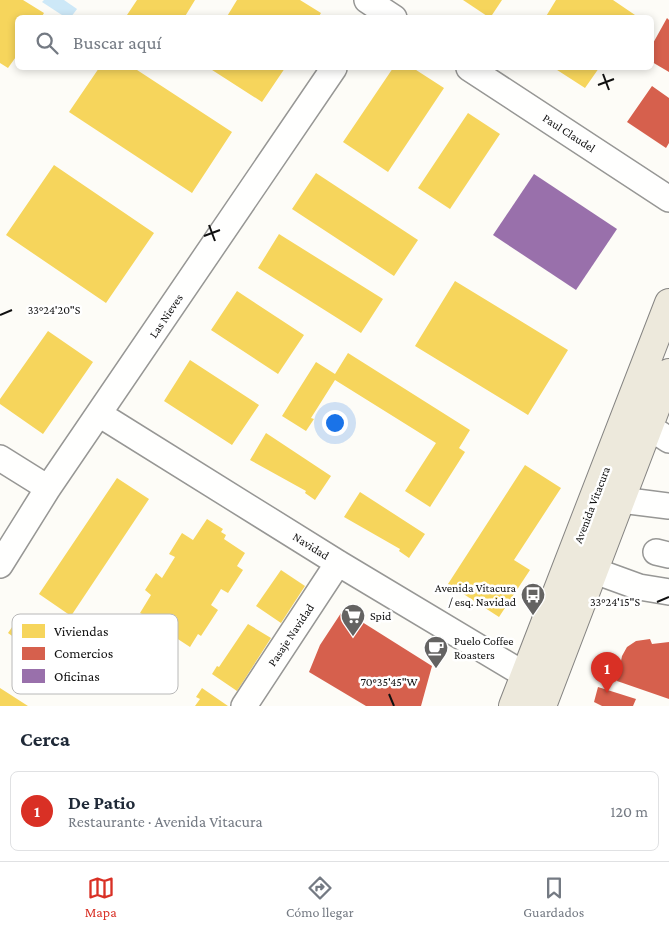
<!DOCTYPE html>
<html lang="es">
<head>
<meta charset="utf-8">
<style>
	:root { --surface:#fff; --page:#f2f2f3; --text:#1f2937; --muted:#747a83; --line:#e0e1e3; --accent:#d93025 }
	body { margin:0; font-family:"Crimson Pro",serif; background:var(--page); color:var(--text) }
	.you { position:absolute; left:334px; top:422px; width:18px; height:18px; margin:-12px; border:4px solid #fff; border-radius:50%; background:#1a73e8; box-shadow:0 0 0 8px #1a73e833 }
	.badge { display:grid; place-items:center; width:32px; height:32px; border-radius:50%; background:var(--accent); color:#fff; font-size:16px; font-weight:700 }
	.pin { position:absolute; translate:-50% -41px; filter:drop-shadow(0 1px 2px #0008) }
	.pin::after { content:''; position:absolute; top:26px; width:18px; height:15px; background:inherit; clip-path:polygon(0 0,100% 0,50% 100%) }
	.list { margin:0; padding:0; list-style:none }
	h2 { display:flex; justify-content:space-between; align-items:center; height:65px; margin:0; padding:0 20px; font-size:21px }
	h2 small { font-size:16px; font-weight:400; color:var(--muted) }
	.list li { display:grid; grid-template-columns:32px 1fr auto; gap:15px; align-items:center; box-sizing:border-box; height:80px; margin:0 10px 10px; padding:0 10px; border:1px solid var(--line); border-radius:8px }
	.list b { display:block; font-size:19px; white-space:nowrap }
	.list p { margin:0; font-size:16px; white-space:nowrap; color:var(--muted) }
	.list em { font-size:16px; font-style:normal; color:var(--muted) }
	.icon { flex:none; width:28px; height:28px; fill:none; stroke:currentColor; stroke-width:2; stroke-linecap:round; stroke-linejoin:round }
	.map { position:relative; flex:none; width:669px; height:706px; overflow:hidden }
	.search { position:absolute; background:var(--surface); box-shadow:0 2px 8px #0003; left:15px; right:15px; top:15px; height:55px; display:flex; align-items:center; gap:12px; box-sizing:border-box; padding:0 18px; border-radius:8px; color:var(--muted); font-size:19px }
	.sheet { height:155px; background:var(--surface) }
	nav { display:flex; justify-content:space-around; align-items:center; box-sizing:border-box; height:70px; border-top:1px solid var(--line); background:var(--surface); font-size:14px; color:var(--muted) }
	nav a { display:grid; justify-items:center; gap:2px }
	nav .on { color:var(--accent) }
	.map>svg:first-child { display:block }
</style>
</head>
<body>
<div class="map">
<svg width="669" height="706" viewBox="0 0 669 706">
	<rect width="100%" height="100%" fill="#fdfcf7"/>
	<!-- water -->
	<path fill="#cde8f7" d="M44,0h20l13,9 -6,8h-6l-23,-15z"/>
	<!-- homes -->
	<path fill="#f6d55c" d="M0,0h23l21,13 -3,5h-23v36l-10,14 -8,-5z
		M137,0h58l-11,18h-53l-4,-3z
		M237,0h63l21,13 -3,5h-92z
		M463,0h39l-12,18z
		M556,0h57l22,15 -2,3h-88z
		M99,68h35l98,64 -40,61 -123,-81z
		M209,68h76l-23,34z
		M393,68h20l31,20 -56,84 -45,-30z
		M554,68h45l-14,20z
		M468,113l32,21 -50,75 -32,-21z
		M54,165l100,68 -48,70 -100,-68z
		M316,173l102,67 -24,36 -102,-67z
		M279,234l104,65 -22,34 -103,-65z
		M455,281l113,69 -40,65 -113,-69z
		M237,291l67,44 -26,39 -67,-44z
		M48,331l45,31 -50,72 -43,-30v-5z
		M348,353l122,77 -11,18 6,4 -35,55 -25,-16 31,-48 -101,-63 -24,38 3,1 -8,12 -24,-15 34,-54 19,12z
		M190,360l69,45 -27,40 -68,-44z
		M266,433l65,43 -16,24 -10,-7 1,-2 -56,-31z
		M525,465l36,23 -47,72 16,10 -31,47 -51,-33z
		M117,478l32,21 -78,117 -32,-22z
		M360,492l65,42 -16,24 -10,-7 1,-2 -56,-32z
		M207,519l16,10 -2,3 5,3 -2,4 21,14 -8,13 6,4 -15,23 -7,-4 -10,16 7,5 -17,26 -3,-2 -8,13 -29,-19 -2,4 -20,-13 3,-5 -2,-1 11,-18 -6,-5 11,-17 6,5 13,-21 -6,-3 13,-21 11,7z
		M281,570l24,16 -24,37 -25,-17z
		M21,614l46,33 4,-5 38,27 -17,24 -84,-60z
		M248,624l23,14 -34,53 -25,-17 5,-8 2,1z
		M0,688l28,18h-28z
		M202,688l26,18h-33l5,-7 -4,-2z"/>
	<!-- shops -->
	<path fill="#d6604d" d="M667,18l2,2v52l-17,-10v-17z
		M652,86l17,12v45l-3,5 -39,-26z
		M343,610l89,56 -11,40h-55l-57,-34 11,-27z
		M650,639l2,5 17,-2v57l-52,-18 5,-25 5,-9 9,-6z
		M598,687l38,12 -3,7h-31l-8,-4z"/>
	<!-- offices -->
	<path fill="#9970ab" d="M534,174l83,55 -41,61 -83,-55z"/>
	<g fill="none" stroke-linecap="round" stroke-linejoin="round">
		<defs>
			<path id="minor" d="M367,0l27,18
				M469,68l200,131
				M99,414l239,149 187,112
				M649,427l20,13
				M0,458l48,30
				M621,500l48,6
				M656,552l13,3
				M0,565l48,-77 286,-420
				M595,571l44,16 30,5
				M244,706l94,-143"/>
			<path id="major" d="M513,706l156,-403
				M542,706l127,-333"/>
		</defs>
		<!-- minor casing -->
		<use href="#minor" stroke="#979795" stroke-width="28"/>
		<!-- major casing -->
		<use href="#major" stroke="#858482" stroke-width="30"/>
		<!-- minor -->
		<use href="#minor" stroke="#fffffe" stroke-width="25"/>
		<!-- major -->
		<use href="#major" stroke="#ede9dc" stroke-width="28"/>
	</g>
	<!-- ticks -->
	<path fill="none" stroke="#111" stroke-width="2" d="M603,74l6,16M598,85l16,-6M209,225l6,16M204,236l16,-6M0,315l12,-5M657,602l12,-5M389,694l5,12"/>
	<!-- icons -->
	<defs>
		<symbol id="bus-pin" viewBox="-11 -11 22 30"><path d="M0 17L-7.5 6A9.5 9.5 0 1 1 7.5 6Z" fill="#646362" stroke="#fff"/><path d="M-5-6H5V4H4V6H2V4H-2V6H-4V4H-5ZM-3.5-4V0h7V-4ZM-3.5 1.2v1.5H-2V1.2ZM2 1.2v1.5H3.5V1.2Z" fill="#fff"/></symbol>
		<symbol id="supermarket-pin" viewBox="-11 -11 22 30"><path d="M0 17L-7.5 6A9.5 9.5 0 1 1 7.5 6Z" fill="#646362" stroke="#fff"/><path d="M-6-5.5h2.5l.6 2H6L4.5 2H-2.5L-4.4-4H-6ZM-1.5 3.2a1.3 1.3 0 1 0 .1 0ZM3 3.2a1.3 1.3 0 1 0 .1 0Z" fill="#fff"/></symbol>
		<symbol id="cafe-pin" viewBox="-11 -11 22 30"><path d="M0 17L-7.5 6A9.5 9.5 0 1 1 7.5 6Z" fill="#646362" stroke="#fff"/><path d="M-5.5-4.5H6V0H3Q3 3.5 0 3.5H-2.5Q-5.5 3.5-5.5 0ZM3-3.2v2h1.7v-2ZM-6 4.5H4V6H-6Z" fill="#fff"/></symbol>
	</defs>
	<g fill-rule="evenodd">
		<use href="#bus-pin" x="519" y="581" width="28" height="38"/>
		<use href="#supermarket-pin" x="339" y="602" width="28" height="38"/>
		<use href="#cafe-pin" x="422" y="634" width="28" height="38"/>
	</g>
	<g text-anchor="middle" stroke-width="5" stroke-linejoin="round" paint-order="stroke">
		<!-- street labels -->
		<g font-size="12" fill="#111" stroke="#fff">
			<text transform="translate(569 133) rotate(33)" y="4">Paul Claudel</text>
			<text transform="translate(166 316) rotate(-56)" y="4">Las Nieves</text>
			<text transform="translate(592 505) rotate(-69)" y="4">Avenida Vitacura</text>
			<text transform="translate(311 546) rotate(32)" y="4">Navidad</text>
			<text transform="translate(291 635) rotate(-56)" y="4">Pasaje Navidad</text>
		</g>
		<!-- poi labels -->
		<g font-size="12" fill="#111" stroke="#fff" text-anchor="start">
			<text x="516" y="592" text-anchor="end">Avenida Vitacura<tspan x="516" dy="14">/ esq. Navidad</tspan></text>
			<text x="370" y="620">Spid</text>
			<text x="454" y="645">Puelo Coffee<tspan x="454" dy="14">Roasters</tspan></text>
		</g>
	</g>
	<!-- legend -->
	<rect x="12" y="614" width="166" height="80" rx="8" fill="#fff" stroke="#b8b8b8" stroke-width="1"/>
	<rect x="22" y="624" width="23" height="14" fill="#f6d55c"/>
	<rect x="22" y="647" width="23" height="13" fill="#d6604d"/>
	<rect x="22" y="669" width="23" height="14" fill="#9970ab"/>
	<g font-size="14" fill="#111">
		<text x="54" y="636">Viviendas</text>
		<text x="54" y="658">Comercios</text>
		<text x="54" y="681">Oficinas</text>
	</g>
	<g font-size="12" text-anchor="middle" fill="#111" stroke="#fff" stroke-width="5" stroke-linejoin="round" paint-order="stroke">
		<text x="54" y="314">33°24'20"S</text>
		<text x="615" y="606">33°24'15"S</text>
		<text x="389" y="686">70°35'45"W</text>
	</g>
</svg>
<div class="you"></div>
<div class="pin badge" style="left:607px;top:693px">1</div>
<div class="search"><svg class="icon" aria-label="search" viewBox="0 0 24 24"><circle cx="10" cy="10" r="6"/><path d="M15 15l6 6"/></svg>Buscar aquí</div>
</div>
<section class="sheet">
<h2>Cerca<small></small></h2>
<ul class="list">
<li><span class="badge">1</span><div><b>De Patio</b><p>Restaurante · Avenida Vitacura</p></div><em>120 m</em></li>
</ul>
</section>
<nav>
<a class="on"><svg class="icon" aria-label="map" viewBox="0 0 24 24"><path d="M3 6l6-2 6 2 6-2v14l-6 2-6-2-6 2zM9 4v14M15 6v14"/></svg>Mapa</a>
<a><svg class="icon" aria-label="directions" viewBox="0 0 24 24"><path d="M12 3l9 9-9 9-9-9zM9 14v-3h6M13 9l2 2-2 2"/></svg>Cómo llegar</a>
<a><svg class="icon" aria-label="saved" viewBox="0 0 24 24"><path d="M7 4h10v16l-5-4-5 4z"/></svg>Guardados</a>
</nav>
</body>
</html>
